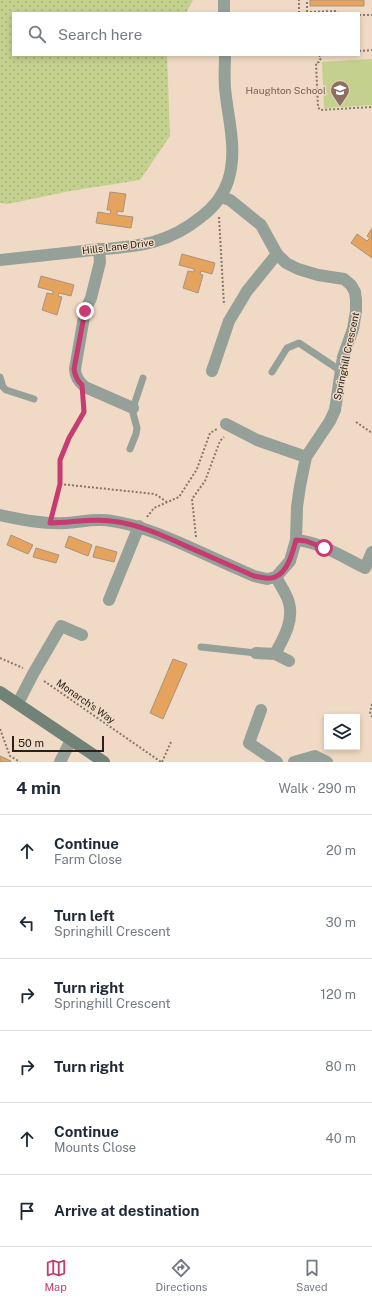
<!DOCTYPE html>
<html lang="en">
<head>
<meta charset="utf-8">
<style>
	:root { --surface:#fff; --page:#f6f6f7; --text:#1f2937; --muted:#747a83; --line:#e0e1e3; --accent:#c63b70 }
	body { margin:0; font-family:"Public Sans",sans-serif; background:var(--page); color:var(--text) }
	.controls { position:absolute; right:12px; bottom:12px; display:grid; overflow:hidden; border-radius:0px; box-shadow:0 2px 6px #0003 }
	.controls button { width:36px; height:36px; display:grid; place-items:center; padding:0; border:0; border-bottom:1px solid var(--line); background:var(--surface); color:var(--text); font:20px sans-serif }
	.scale { position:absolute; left:12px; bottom:10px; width:92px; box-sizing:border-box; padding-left:4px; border:2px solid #292119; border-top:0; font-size:11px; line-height:14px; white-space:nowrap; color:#292119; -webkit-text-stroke:3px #f0dac5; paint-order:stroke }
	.stop { position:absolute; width:12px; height:12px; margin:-9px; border:3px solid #c63b70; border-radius:50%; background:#fff }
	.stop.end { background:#c63b70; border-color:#fff; box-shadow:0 1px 4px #0008 }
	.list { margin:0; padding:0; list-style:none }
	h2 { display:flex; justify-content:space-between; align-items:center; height:52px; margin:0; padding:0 16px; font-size:17px }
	h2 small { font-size:13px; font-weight:400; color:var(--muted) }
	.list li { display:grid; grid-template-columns:26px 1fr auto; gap:12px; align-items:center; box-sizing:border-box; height:72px; padding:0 16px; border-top:1px solid var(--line) }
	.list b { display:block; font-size:15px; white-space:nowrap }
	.list p { margin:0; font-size:13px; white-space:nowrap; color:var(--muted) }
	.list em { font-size:13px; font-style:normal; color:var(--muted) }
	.icon { flex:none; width:22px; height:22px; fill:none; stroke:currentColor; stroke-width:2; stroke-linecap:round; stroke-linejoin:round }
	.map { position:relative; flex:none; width:372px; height:762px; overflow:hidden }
	.search { position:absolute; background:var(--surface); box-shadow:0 2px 6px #0003; left:12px; right:12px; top:12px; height:44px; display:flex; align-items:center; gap:10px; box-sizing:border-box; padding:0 14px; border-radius:0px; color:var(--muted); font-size:15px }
	.sheet { height:484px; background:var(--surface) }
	nav { display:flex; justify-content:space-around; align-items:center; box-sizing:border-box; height:56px; border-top:1px solid var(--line); background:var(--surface); font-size:11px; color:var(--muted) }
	nav a { display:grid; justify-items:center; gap:2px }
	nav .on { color:var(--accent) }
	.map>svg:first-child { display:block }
</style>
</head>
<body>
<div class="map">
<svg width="372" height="762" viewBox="0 0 372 762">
	<defs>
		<pattern id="park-dots" width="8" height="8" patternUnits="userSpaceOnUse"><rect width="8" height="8" fill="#c4d08e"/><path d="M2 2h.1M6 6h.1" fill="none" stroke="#a8b27a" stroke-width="1.8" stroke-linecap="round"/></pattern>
	</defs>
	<rect width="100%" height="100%" fill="#f0dac5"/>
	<!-- green -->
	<path fill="#c4d08e" d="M372,59v46l-48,3 -2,-46z"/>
	<!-- park -->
	<path fill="url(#park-dots)" d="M0,0h193l-7,13h-173v42h154l3,81 -30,44 -70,11 -62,13 -8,-1z"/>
	<!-- building -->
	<path fill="#e6a35d" stroke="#a89380" d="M310,0h54v6h-54z
		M110,192l16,2 -3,18 -6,-1v4l16,2 -2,11 -35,-5 2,-11 12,2 1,-4h-4z
		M372,228v30l-21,-15 6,-9 10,7 3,-3 -3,-2z
		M182,254l33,9 -3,11 -11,-3 -1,3 3,1 -5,18 -15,-5 5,-17 6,1v-3l-15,-4z
		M41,276l33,9 -3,11 -12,-3 -1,3 4,1 -5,18 -15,-5 5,-17 6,1v-3l-15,-4z
		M11,535l22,10 -5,9 -21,-9z
		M69,536l23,9 -4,11 -23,-9z
		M96,546l21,6 -3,10 -21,-5z
		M36,548l23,7 -3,8 -23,-6z
		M173,659l14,5 -24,55 -13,-6z
		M0,756l11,5 -1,1h-10z"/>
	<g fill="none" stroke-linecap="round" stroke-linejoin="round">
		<!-- path -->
		<path stroke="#86786a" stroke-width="2" stroke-dasharray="2 2" stroke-linecap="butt" d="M307,12v-12
			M299,13v-13
			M307,13v-1l30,-1 1,2
			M359,15h13
			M359,51l13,-1
			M319,55l2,3 -2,4 -3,1 2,44 2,3 52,-3
			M219,217l5,88
			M356,422l16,11
			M60,484v-24l9,-22 14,-26v-13
			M53,511l7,-27 95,10 12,8
			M147,517l7,-9 25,-11 18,-28 13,-36 7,-4
			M196,537l-4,-38 13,-18 15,-40 4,-4
			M0,658l23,10
			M44,681l117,81
			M372,704l-2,8 2,5
			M0,729l10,27 10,6
			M162,762l9,-20"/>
		<!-- lane -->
		<path stroke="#95a099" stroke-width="7" d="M272,372l15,-24 12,-5 42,28
			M0,377l3,10 3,3 28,9
			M130,449l6,-15 1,-6 -4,-15v-5l10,-30
			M201,647l55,6"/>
		<!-- street -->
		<path stroke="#95a099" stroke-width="12" d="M224,0v13
			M99,249l1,13 -9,36 -6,13 -10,58c0,8 4,13 10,18l48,21
			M0,260c28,-3 56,-6 84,-9 46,-5 79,-3 117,-34 12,-9 22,-21 27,-36 10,-31 0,-61 -3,-93 -1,-11 0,-22 0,-33
			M212,371l17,-50 18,-30 30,-37
			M226,424l31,16 49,17
			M0,515c23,5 42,9 66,8 16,-1 30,-5 46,-2 26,4 50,14 75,25 22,10 44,20 67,30l13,3 9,-2 14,-16 6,-21 1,-33 3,-21 6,-29 24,-36 5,-11 8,-53 10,-28 3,-18v-11l-1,-8 -4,-7 -7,-6 -26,-4 -20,-6 -12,-6 -9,-9 -16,-29 -31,-25 -9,-3
			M296,540c24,2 47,17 69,28l7,-16
			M109,600l30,-74
			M256,653l19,1 14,7
			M275,654c8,-15 19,-33 14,-51 -2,-9 -9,-18 -13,-26
			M18,703l15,-29 28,-48 21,9
			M261,710l-12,33 28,19
			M60,762l11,-22
			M294,762l21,-6 12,6"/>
		<!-- secondary -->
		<path stroke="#718278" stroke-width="12" d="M0,692l104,70"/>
	</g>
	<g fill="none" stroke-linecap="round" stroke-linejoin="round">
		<!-- route -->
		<path stroke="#c63b70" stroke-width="5" d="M85,311l-11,58c1,6 3,12 8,16l2,27 -15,26 -9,22v24l-10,39c20,0 41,-5 61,-2 27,3 51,14 75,25 23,10 45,20 68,30 6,1 15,4 21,1 13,-5 18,-26 21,-37l10,1 18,7"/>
	</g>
	<!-- icons -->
	<defs>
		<symbol id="school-pin" viewBox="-11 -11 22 30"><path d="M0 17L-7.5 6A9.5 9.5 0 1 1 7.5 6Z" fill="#8d6e63" stroke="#f0dac5"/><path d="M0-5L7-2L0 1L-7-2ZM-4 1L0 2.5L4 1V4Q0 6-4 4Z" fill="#fff"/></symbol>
	</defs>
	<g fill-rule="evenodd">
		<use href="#school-pin" x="329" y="79" width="22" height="30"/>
	</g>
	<g text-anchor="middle" stroke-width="3" stroke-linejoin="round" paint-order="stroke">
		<!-- education labels -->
		<g font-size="10" fill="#785e54" stroke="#f0dac5" text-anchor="end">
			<text x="326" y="94">Haughton School</text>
		</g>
		<!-- street labels -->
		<g font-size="10" fill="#292119" stroke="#f0dac5">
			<text transform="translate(118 246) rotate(-7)" y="4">Hills Lane Drive</text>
			<text transform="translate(346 356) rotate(-78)" y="4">Springhill Crescent</text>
			<text transform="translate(86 701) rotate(35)" y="4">Monarch's Way</text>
		</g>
	</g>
</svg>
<div class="controls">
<button><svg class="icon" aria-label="layers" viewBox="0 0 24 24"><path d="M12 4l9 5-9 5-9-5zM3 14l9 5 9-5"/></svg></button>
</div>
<div class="scale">50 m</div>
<div class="stop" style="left:324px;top:548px"></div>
<div class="stop end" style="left:85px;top:311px"></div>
<div class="search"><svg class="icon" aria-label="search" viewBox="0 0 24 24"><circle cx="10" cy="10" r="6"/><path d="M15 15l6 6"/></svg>Search here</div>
</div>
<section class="sheet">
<h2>4 min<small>Walk · 290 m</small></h2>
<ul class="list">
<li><svg class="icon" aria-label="ahead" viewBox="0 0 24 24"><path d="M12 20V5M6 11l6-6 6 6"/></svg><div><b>Continue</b><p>Farm Close</p></div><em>20 m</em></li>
<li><svg class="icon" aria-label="left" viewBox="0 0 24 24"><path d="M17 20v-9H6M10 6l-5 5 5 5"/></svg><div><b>Turn left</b><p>Springhill Crescent</p></div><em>30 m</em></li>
<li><svg class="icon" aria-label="right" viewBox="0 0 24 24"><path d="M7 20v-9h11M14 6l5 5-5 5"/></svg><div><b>Turn right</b><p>Springhill Crescent</p></div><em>120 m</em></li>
<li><svg class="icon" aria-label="right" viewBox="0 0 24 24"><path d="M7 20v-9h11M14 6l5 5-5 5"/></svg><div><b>Turn right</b></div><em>80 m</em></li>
<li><svg class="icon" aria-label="ahead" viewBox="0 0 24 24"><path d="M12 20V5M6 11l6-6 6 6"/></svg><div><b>Continue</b><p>Mounts Close</p></div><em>40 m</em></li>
<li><svg class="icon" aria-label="arrive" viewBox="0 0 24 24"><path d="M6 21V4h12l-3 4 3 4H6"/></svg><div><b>Arrive at destination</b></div></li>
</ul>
</section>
<nav>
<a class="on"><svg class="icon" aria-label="map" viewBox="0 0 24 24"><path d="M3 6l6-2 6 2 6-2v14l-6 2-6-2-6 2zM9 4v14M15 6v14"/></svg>Map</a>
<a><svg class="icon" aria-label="directions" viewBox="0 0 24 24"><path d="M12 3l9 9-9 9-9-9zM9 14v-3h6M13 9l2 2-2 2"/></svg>Directions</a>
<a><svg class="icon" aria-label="saved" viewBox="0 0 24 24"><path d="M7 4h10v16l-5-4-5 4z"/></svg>Saved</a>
</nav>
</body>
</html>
